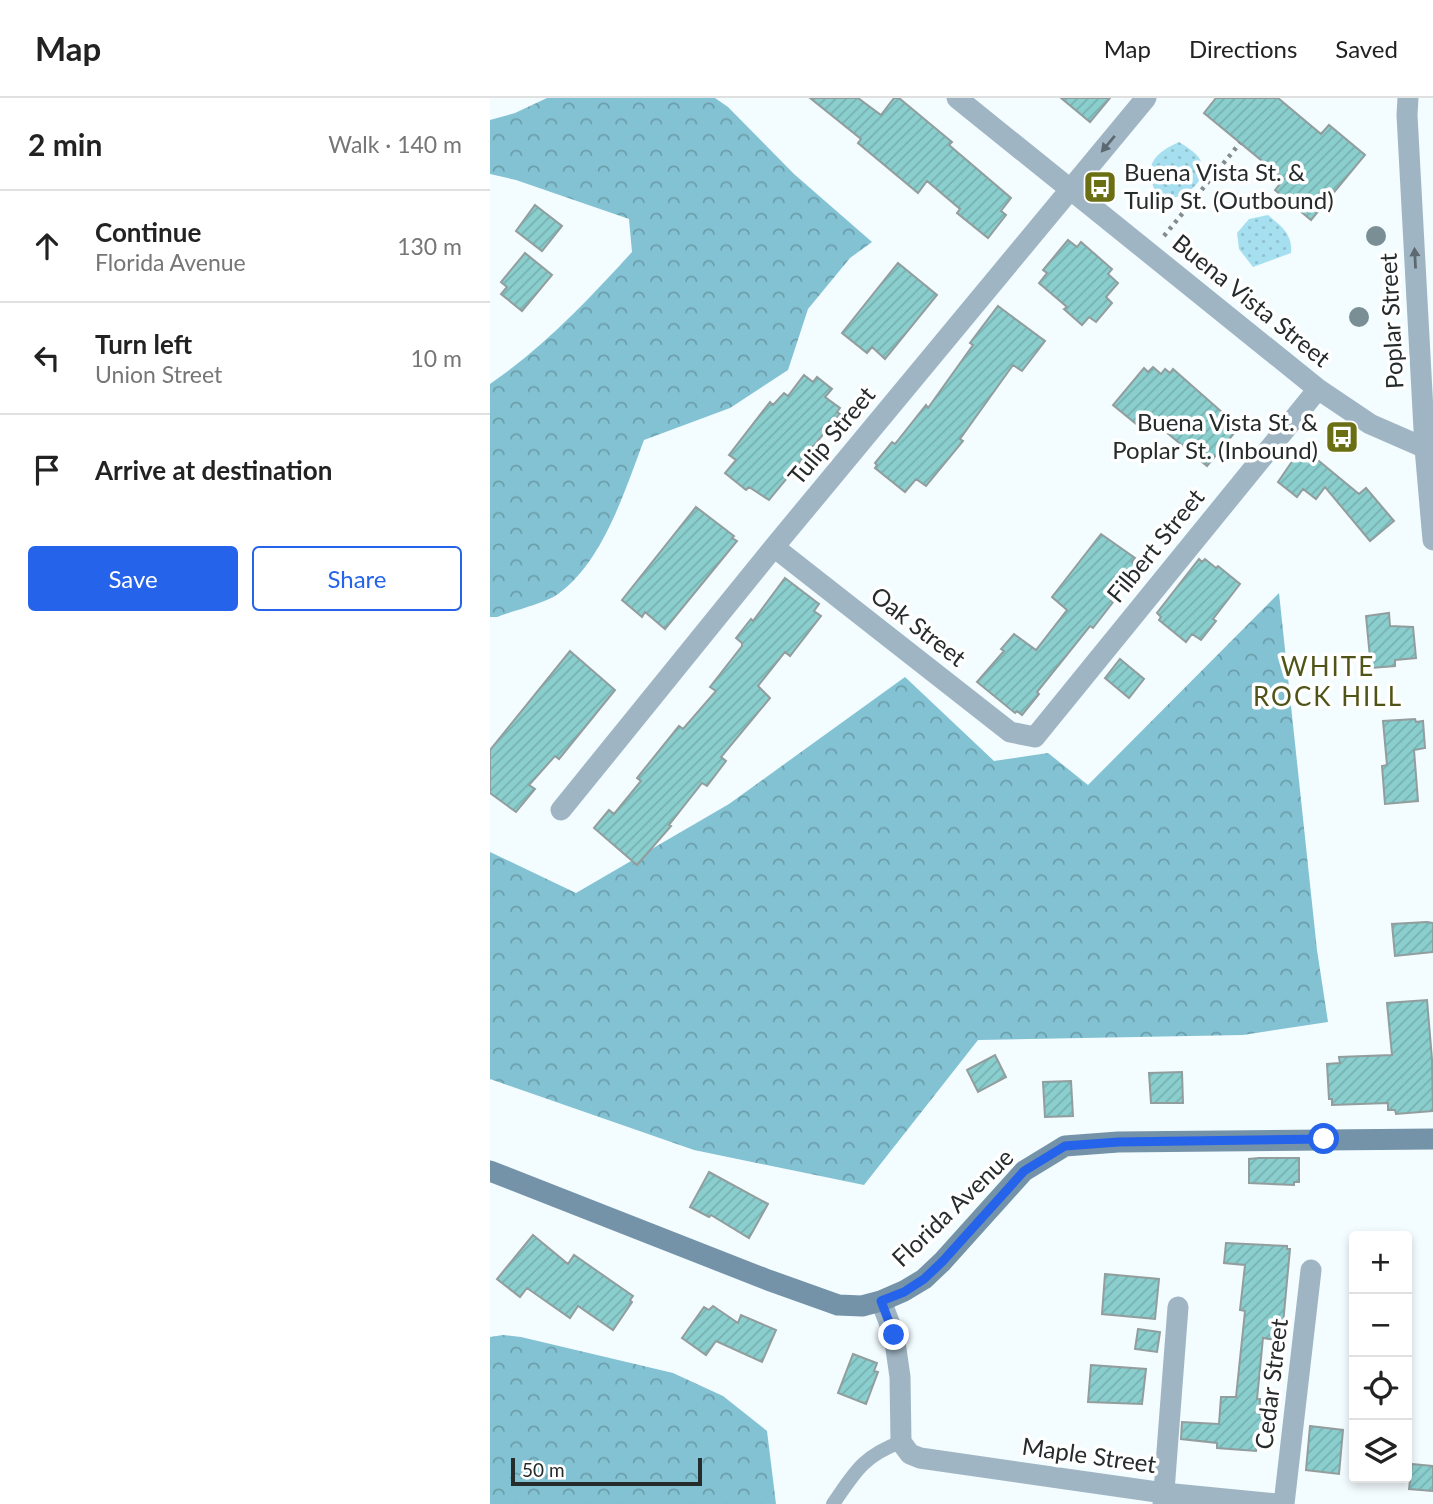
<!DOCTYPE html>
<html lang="en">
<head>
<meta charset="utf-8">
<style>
	:root { --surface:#fff; --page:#f2f2f2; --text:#222; --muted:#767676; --line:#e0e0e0; --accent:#2563eb }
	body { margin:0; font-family:Lato,sans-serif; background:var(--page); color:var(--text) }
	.controls { position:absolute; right:21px; bottom:21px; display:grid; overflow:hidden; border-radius:7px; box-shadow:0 4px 10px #0003 }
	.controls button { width:63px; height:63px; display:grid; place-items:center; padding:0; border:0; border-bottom:2px solid var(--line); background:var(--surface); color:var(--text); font:35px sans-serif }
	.scale { position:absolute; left:21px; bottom:18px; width:191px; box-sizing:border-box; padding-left:7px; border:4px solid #262b2c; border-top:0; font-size:19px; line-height:24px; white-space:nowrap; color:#262b2c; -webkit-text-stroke:5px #fff; paint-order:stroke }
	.stop { position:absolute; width:21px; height:21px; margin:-16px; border:5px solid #2563eb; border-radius:50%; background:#fff }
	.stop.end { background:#2563eb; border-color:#fff; box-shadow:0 2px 7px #0008 }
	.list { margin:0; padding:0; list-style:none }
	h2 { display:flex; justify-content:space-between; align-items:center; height:91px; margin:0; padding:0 28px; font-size:30px }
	h2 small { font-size:23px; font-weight:400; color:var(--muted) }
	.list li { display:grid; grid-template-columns:46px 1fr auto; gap:21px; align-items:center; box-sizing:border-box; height:112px; padding:0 28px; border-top:2px solid var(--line) }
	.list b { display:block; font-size:26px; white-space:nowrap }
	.list p { margin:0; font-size:23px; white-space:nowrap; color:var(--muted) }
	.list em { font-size:23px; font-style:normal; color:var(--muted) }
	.actions { display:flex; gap:14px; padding:21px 28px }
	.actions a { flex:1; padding:16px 0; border:2px solid var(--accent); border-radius:7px; text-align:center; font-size:24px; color:var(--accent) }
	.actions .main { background:var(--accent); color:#fff }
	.icon { flex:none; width:38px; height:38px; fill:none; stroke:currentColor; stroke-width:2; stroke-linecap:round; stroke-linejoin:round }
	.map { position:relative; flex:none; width:943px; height:1406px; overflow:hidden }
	header { display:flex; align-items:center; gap:42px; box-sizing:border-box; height:98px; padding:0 35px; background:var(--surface); border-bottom:2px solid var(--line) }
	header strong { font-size:33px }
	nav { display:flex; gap:38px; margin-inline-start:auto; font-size:24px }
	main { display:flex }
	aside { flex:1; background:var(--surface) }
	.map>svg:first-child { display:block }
</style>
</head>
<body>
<header>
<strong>Map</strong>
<nav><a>Map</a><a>Directions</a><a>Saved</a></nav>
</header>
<main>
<aside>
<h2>2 min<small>Walk · 140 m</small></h2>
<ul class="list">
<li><svg class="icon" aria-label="ahead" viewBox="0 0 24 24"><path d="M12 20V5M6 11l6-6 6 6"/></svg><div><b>Continue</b><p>Florida Avenue</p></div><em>130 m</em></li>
<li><svg class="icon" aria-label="left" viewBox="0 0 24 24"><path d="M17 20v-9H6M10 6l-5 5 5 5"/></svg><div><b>Turn left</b><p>Union Street</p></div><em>10 m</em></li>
<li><svg class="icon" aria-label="arrive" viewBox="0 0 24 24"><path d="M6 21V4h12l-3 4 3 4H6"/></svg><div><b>Arrive at destination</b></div></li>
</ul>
<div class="actions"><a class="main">Save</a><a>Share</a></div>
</aside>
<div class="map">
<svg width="943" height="1406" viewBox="0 0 943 1406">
	<defs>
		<pattern id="forest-crowns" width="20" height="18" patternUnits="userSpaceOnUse" patternTransform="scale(1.75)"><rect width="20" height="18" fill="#83c2d3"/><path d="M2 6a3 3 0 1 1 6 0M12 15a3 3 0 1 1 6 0" fill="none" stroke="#6b9eab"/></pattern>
		<pattern id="park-dots" width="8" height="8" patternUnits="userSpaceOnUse" patternTransform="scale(1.75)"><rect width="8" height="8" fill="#a6dfef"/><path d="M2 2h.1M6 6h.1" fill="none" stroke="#8fc0cd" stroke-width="1.8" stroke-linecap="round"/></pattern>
		<pattern id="building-hatch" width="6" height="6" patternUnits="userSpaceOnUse" patternTransform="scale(1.75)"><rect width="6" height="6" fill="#8acece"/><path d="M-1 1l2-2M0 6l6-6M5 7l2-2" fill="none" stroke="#77b1b1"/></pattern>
	</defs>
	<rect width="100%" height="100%" fill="#f3fcff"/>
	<!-- forest -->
	<path fill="url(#forest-crowns)" d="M57,0h168l13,9 66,67 78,68 -22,16 -42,51 -20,61 -58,38 -86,32c-19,50 -41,122 -86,154 -12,9 -46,17 -61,23h-7v-233c53,-36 99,-85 142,-132l-3,-33 -113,-39 -26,-6v-54l25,-7z
		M789,495l38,357 11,72 -85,13 -265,5 -114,145 -170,-35 -204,-71v-227l86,41 153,-89 176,-127 89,84 54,-8 40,32z
		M13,1237l18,2 152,36 50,23 44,35 9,73h-286v-167z"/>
	<!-- park -->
	<path fill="url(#park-dots)" d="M689,44c9,6 21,12 23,23 4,22 -25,37 -43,33 -16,-28 -10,-43 20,-56z
		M778,117c13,11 25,19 23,38l-38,14 -14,-18 -2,-16 12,-14z"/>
	<!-- building -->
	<path fill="url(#building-hatch)" stroke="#929d9d" stroke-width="2" d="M320,0h48l23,17 13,-17h5l53,44 -3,3 62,53 -10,13 5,4 -18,23 -31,-25 3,-4 -33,-28 -9,12 -60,-50 3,-4z
		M571,0h49l-20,24z
		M726,0h62l43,36 8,-9 36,30 -54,65 -36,-30 9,-11 -80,-66z
		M45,107l27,21 -20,25 -26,-20z
		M578,142l9,7 4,-5 31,27 -4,5 10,9 -12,14 6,6 -16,19 -7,-5 -7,8 -18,-16 3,-2 -28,-24 8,-10 -4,-3z
		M35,155l27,22 -30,36 -21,-17 6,-7 -6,-5z
		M408,165l39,32 -52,64 -13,-12 -5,6 -25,-20z
		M508,208l47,35 -23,30 -9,-6 -53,74 3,2 -37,45 -10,-7 -11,13 -30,-24 2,-3 -2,-2 17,-21 3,2 31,-39 2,3 45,-63 -3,-2z
		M663,269l8,7 4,-5 5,4 3,-4 58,51 -4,5 8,7 -28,34 -53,-44 -8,10 -33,-27 31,-37 4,4z
		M314,277l9,7 4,-5 15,12 -7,8 15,11 -3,4 3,2 -71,86 -20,-13 -3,3 -21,-17 11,-13 -7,-5 41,-53 3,3 11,-12 4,3z
		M812,349l57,47 7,-6 28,33 -24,20 -45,-54 -9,12 -13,-10 -6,8 -19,-15z
		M206,409l38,29 -2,2 5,3 -72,88 -20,-17 -3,5 -20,-17z
		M611,436l34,24 -3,4 5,4 -26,34 2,2 -20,26 -3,-2 -53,66 2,2 -17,21 -5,-4 -2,2 -38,-31 27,-31 -3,-2 13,-15 22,16 31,-40 -15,-13z
		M709,461l3,3 3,-3 11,9 2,-2 22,18 -27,35 3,2 -15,19 -9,-6 -6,8 -27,-22 2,-3 -4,-4z
		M295,480l34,26 -5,7 7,5 -31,40 -5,-4 -27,34 12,12 -49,59 5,4 -19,25 -5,-3 -33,42 2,1 -34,39 -43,-37 15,-18 5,4 27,-33 -4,-3 42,-52 4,3 33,-38 -6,-4 32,-41v-3l-6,-5 15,-19 2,2z
		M899,515l1,13 23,1 3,31 -21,2v6l-24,2 -5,-52z
		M80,553l45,39 -56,69 -4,-3 -26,29 6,4 -19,23 -26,-19v-43z
		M630,561l24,20 -15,19 -24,-20z
		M925,621l1,3 7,-1 2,27 -11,2 4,51 -33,3 -3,-38 5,-1 -4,-44z
		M937,824l6,1v29l-38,4 -3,-32z
		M937,902l5,59 1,52 -37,3 -1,-4h-7v-7l-56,2v-6h-3l-2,-35 13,-1 -1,-6 53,-2 -5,-52z
		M505,957l11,22 -28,15 -11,-22z
		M692,974l1,31h-32l-2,-30z
		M581,983l2,35 -28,1 -2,-35z
		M769,1060h40v24h-5v3l-45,-2v-24z
		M219,1074l59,32 -19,34 -38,-23 -2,2 -19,-10z
		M43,1137l35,29 6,-9 59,41 -3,4 2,2 -19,28 -35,-24 -8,12 -43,-30 -7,9 -23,-18z
		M736,1145l61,3v3h3l-7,75 -5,-1 -2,17 -13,-2 -6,61h3l-1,15h7l-1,19 -7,-1 -2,19 -39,-3v-5l-36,-4 1,-17 37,2 2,-27h15l9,-86 -5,-1 5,-45 -21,-2z
		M615,1176l54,5 -4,40 -53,-5z
		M223,1208l25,17 3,-8 35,15 -14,32 -46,-21 -10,14 -24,-17 22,-31 5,3z
		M648,1231l22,3 -3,20 -22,-3z
		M363,1256l24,9 -3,8 4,1 -12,32 -28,-11z
		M601,1267l55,4 -4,35 -54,-2z
		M820,1328l33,4 -4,44 -33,-4z
		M922,1366l21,2v25l-24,-2z"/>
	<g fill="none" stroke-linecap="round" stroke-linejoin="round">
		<!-- path -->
		<path stroke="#858c8e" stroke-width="4.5" stroke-dasharray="3.5 5" stroke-linecap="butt" d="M674,138l76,-93"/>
		<!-- service -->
		<path stroke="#a0b5c3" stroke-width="14" d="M343,1406c22,-32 30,-48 68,-62"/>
		<!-- minor -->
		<path stroke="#a0b5c3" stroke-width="21" d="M467,0l361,291 52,35 55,24
			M918,0l-1,17 18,333 8,92
			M284,449l236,185 25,5 283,-348
			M71,712l213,-263 372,-449
			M391,1203l13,34 6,42 1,65 9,12 10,4 244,35 113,11
			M673,1406l15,-197
			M794,1406l27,-234"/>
		<!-- secondary -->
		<path stroke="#7493a8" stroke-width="21" d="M0,1073l278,109 70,25 24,1 19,-5 23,-10 20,-12 18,-17 82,-91 41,-25 53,-4 315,-3"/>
	</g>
	<!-- trees -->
	<g fill="#7a8f95">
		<circle cx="886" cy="138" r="10"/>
		<circle cx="869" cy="219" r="10"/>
	</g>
	<!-- one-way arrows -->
	<defs><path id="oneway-solid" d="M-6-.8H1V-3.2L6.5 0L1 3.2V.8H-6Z" transform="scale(1.75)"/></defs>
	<g fill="#5d6970">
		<use href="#oneway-solid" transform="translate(618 46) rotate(130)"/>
		<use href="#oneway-solid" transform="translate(925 160) rotate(-93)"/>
	</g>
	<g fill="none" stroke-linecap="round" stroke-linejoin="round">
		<!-- route -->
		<path stroke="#2563eb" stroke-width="9" d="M404,1237l-13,-34 23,-9 20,-13 18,-17 82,-91 41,-25 53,-4 206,-3"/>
	</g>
	<!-- icons -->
	<defs>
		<symbol id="bus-square" viewBox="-11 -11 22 22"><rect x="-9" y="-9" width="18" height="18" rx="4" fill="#6b6f13" stroke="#fff"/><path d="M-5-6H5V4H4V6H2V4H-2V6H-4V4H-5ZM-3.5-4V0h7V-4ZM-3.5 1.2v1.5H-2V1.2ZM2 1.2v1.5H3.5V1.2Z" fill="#fff"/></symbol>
	</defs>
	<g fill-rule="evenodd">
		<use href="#bus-square" x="591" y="70" width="38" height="38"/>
		<use href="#bus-square" x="833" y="320" width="38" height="38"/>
	</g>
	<g text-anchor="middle" stroke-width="7" stroke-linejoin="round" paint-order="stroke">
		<!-- poi labels -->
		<g font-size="24" fill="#262b2c" stroke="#fff" text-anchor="start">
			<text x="634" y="83">Buena Vista St. &amp;<tspan x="634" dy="28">Tulip St. (Outbound)</tspan></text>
			<text x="828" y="333" text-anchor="end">Buena Vista St. &amp;<tspan x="828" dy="28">Poplar St. (Inbound)</tspan></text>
		</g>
		<!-- street labels -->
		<g font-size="24" fill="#262b2c" stroke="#fff">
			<text transform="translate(761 203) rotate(39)" y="8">Buena Vista Street</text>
			<text transform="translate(902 223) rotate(-93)" y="8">Poplar Street</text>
			<text transform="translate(342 338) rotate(-50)" y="8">Tulip Street</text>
			<text transform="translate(666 448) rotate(-51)" y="8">Filbert Street</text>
			<text transform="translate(428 529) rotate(38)" y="8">Oak Street</text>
			<text transform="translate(463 1110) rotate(-44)" y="8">Florida Avenue</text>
			<text transform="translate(782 1286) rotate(-83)" y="8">Cedar Street</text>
			<text transform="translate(599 1358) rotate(8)" y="8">Maple Street</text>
		</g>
		<!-- neighbourhood labels -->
		<g font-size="26" letter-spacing="2" fill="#515418" stroke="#fff">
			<text x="838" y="578">WHITE<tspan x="838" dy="30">ROCK HILL</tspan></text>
		</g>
	</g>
</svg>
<div class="controls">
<button>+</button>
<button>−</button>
<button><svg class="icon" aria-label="locate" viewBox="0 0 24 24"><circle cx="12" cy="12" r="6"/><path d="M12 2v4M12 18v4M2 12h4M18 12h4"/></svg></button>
<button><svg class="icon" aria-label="layers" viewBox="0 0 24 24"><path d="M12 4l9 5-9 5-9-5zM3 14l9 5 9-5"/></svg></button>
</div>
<div class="scale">50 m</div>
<div class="stop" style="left:834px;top:1041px"></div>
<div class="stop end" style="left:404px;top:1237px"></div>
</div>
</main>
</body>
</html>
